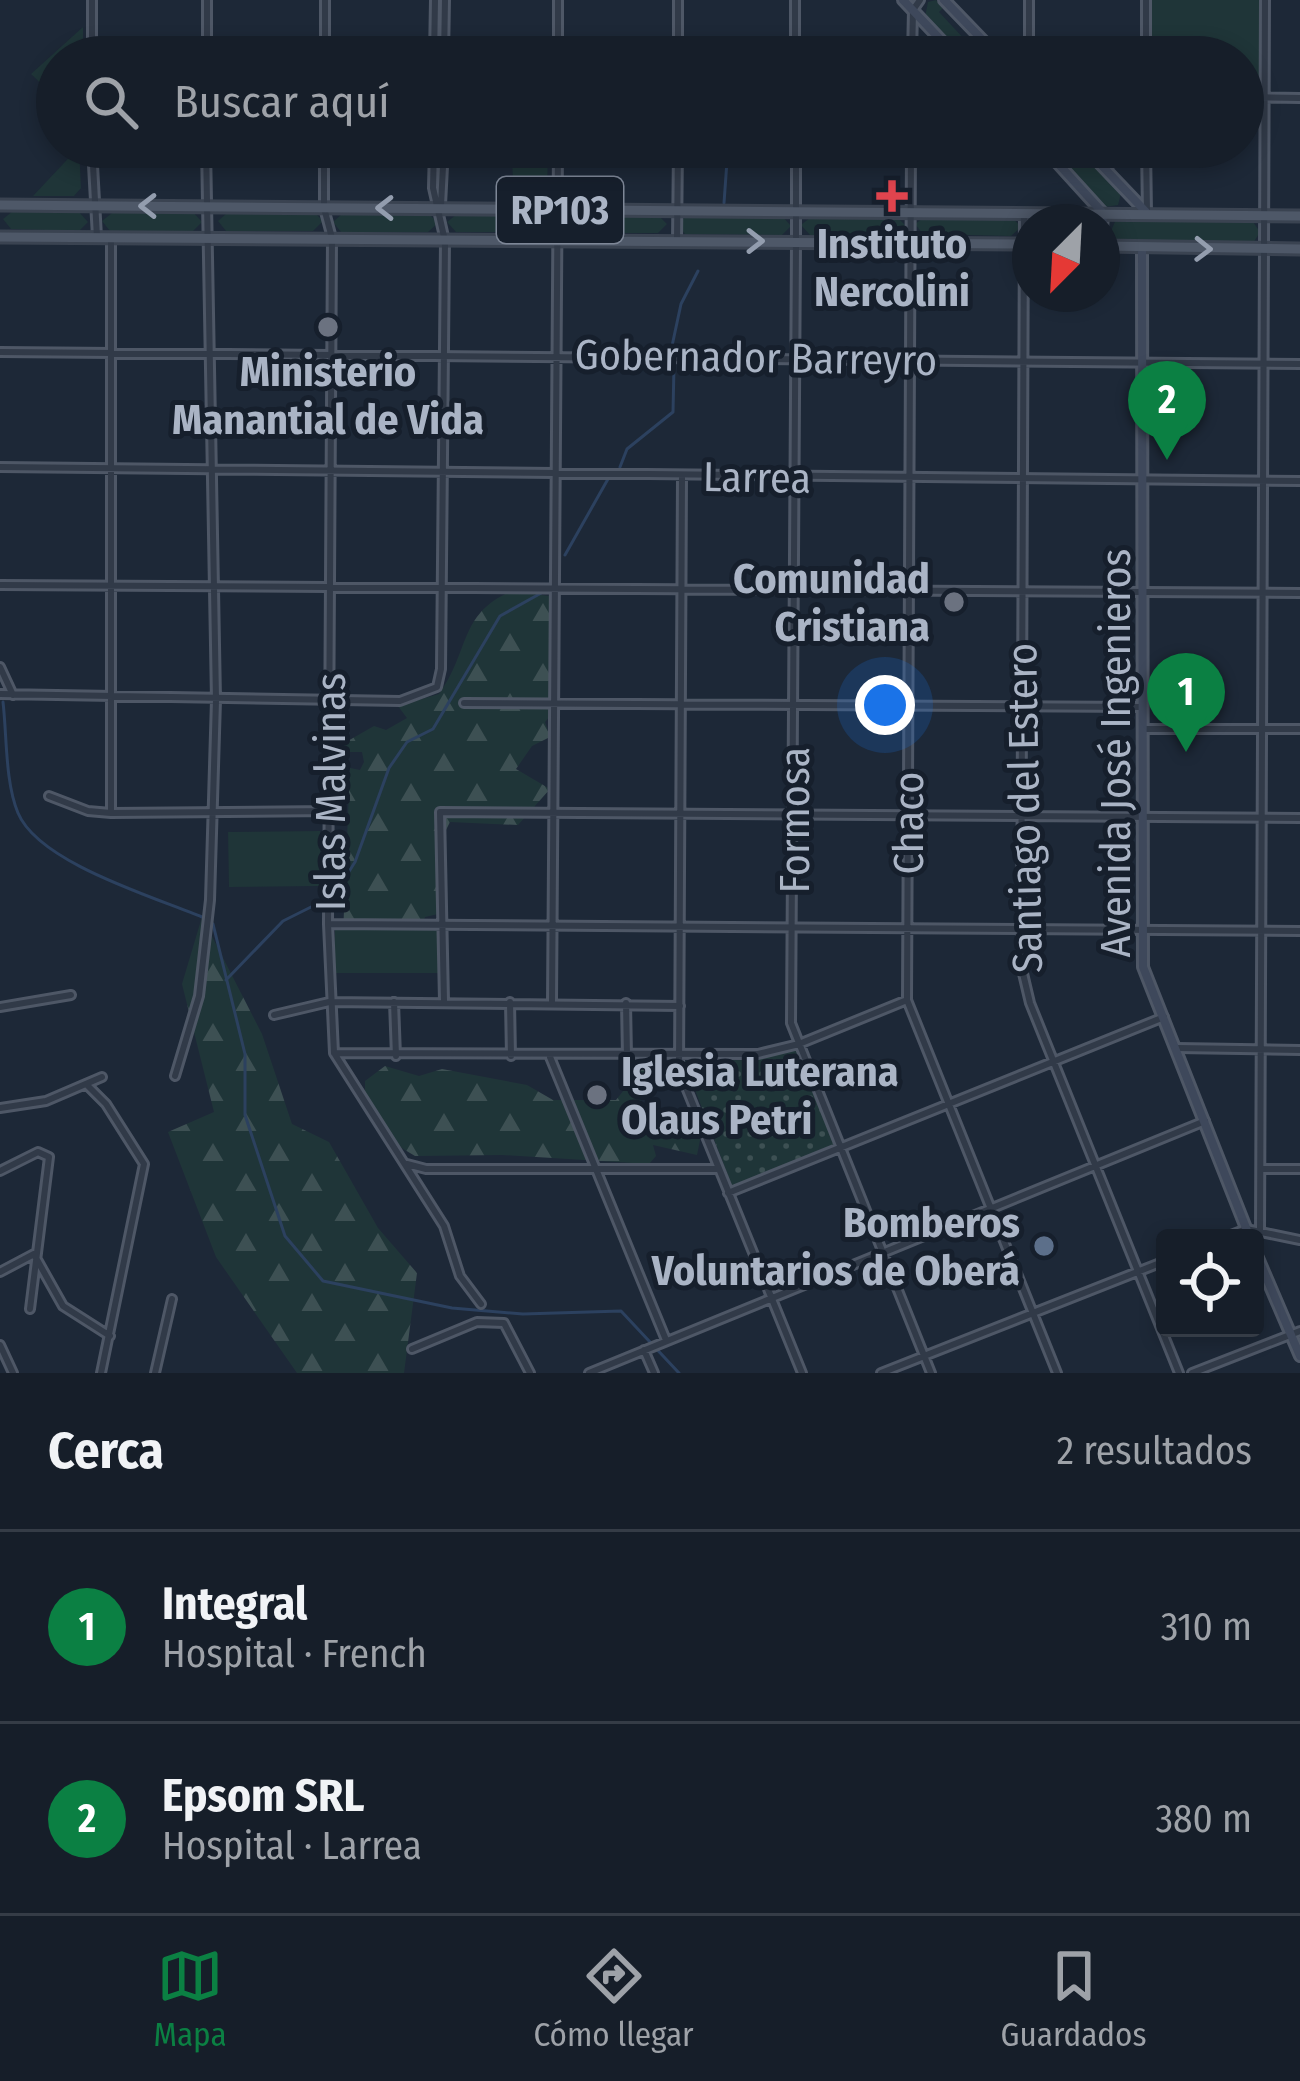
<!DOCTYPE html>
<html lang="es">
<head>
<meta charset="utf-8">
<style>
	:root { --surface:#161e29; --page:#232b35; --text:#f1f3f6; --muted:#9ea2a8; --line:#353c46; --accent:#0b8043 }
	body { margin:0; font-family:"Fira Sans Condensed",sans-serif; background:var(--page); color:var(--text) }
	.controls { position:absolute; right:36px; bottom:36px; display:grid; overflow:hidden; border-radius:12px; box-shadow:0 6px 18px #0003 }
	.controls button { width:108px; height:108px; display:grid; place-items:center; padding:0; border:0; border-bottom:3px solid var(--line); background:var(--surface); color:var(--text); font:60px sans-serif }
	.compass { position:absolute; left:1012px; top:204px; width:108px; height:108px; border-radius:50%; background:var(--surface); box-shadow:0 6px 18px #0003; rotate:204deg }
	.you { position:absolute; left:885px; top:705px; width:42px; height:42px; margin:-30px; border:9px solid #fff; border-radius:50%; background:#1a73e8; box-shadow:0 0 0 18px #1a73e833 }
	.badge { display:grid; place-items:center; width:78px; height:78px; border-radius:50%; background:var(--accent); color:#fff; font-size:39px; font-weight:700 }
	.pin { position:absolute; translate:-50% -99px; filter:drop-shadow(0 3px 6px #0008) }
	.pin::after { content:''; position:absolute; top:63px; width:42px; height:36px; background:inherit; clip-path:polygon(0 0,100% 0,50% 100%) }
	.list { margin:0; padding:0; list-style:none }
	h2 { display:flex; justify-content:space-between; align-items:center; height:156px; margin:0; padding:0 48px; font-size:51px }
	h2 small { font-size:39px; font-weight:400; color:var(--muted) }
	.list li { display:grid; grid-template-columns:78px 1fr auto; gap:36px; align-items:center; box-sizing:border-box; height:192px; padding:0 48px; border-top:3px solid var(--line) }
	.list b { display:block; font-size:45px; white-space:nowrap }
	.list p { margin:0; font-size:39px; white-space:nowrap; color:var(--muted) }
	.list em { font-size:39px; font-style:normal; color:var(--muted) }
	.icon { flex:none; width:66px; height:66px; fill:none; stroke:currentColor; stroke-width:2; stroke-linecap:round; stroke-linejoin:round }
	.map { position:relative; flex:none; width:1300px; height:1373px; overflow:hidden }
	.search { position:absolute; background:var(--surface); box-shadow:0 6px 18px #0003; left:36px; right:36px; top:36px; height:132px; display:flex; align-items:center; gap:30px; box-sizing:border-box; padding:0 42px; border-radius:66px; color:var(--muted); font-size:45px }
	.sheet { height:540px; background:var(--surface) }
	nav { display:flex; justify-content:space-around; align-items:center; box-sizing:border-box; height:168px; border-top:3px solid var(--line); background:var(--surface); font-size:33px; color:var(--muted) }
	nav a { display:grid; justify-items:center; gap:6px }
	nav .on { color:var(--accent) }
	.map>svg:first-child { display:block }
</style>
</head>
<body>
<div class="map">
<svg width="1300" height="1373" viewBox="0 0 1300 1373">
	<defs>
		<pattern id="grass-dots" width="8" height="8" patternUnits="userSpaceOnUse" patternTransform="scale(3)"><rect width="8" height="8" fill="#1f3538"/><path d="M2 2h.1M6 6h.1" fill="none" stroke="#3d5053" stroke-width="1.8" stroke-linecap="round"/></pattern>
		<pattern id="forest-firs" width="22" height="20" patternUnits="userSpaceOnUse" patternTransform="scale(3)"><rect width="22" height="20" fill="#1f3538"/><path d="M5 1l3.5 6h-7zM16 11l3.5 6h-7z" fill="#3d5053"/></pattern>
	</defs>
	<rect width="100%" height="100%" fill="#1d2837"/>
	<!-- grass -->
	<path fill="url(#grass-dots)" d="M794,1047l40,97 -102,42 -48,-125 64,-1z"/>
	<!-- forest -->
	<path fill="url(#forest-firs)" d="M512,591l37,5 4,12 -2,107 -6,7 5,15 -18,9 -16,23 34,20 -32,36 -68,-3 -12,24v68l-13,3 -4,12 10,16 -42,28 -17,-2 -29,-37 7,-166 10,2 4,-8 -2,-10h-20l-3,-6 35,-20 12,4 21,-12 -9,-12 41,-12c31,-42 19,-80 73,-103z
		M202,917l60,117 30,90 37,18 49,86 39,45 -13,100h-107l-81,-116 -48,-125 46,-20 -32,-128z
		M647,1060l-8,53c27,1 41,6 62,22l-4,20 -44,-10 3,11 -7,8 -147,-9 -87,1 -15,-9 -35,-52v-14l20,-15 34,10 23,-7 85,16 26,15h63l8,-10 1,-13z"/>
	<!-- green -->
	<path fill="#1f3538" d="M936,0l8,7 -5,5 42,45h-17l-39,-40 3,-15z
		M1146,0h119l1,98 -23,-1v-40h-97z
		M83,27v30h-26v42l-26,-25z
		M79,147l2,41 -7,8h-41z
		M450,147h98l-1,49h-13l-1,-11 -20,-1 -1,-30 -62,-1z
		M1046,147h32l43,46 -3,12 -13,2z
		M13,211l66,1 9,10 -9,9 -68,-2 -8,-10z
		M193,212l9,10 -9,9h-83l-8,-10 10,-8z
		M314,212l9,9 -10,10h-87l-8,-10 9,-8z
		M428,213l10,10 -10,9h-87l-8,-10 9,-8z
		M543,213l10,9 -10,10h-87l-9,-10 10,-8z
		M572,215h86l9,9 -9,9h-88l-8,-9z
		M687,216h95l9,10 -9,9 -97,-1 -8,-10z
		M926,216l86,1 9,10 -10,9 -88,-2 -8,-10z
		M811,217l87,1 9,9 -10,9 -87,-1 -9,-10z
		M1117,217l134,2 9,13 -8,13h-133l-8,-14z
		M320,831l1,55 -92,1 -1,-55z
		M335,930h103v43h-104z"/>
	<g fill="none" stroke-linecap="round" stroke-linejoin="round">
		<!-- stream -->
		<path stroke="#2c415f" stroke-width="3" d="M724,203l4,-56
			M672,346l9,-42 17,-33
			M620,467l7,-18 46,-37 1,-46
			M565,555l43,-76
			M3,702c4,34 2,80 15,111 21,50 136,84 184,104
			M338,889l17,-27 34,-94 18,-26 26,-13 67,-113 43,-24
			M213,924l32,130v61l40,121 38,45 129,27 71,6 98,-3 58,62
			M226,980l57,-59 38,-19"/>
		<!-- pedestrian-tunnel -->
		<path stroke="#323d4c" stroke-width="4.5" stroke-dasharray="4.5 2" stroke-linecap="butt" d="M1112,168l23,-21"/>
		<defs>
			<path id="minor" d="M1029,0v57
				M1146,0v57
				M92,57v-57
				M207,57v-57
				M325,57v-57
				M434,57l1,-57
				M444,57l1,-57
				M558,57v-57
				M678,57v-57
				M912,57l1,-47 7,-10
				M1243,97l57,1
				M92,147l5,90
				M324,147v61l8,30 -4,686 6,129 110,173 16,50 21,28
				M911,147l-4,853 150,373
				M1146,147l1,66
				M441,205l3,-58
				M1024,213l-3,752 9,38 149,370
				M677,241l1,-94
				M796,244l-5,779 140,350
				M0,352l1300,12
				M0,467l1300,14
				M682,477l-3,593 123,303
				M0,585l1300,8
				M0,667l13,28
				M0,694l400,7 37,-14 4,-18 4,-428 -12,-53 1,-41
				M464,703l679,4
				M1144,729h156
				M49,796l39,15 23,2 220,-2
				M111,813v-576
				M328,924l972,7
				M444,1001l-4,-189 860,6
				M394,1002l2,54
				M510,1002l1,54
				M552,1003l6,-856
				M626,1003l1,53
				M0,1007l71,-12
				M274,1015l55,-13 351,4
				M1177,1048l123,2
				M334,1053l424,1 41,-10 108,-44
				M550,1057l116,283
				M175,1076l24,-80 11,-96 6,-200 -10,-553
				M87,1085l19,19 38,60 -43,209
				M0,1108l46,-7 56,-24
				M407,1164l19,5h291
				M1262,1169h38
				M0,1171l38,-19 11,5 -19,152
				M728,1193l436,-176
				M1260,1232l5,-1232
				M1223,1238l23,-9 54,11
				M36,1258l27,48 47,30
				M0,1272l34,-18
				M0,1345l13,28
				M412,1349l65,-27 27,1 26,50
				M644,1350l10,23
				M155,1373l17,-74
				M589,1373l616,-252
				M881,1373l284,-112
				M1192,1373l108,-42"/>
			<path id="tertiary" d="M795,0v57
				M796,147v94"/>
			<path id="secondary" d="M903,0l54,57
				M944,0l55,57
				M1043,147l60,66 -1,19
				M1084,147l63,66
				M1142,247l1,720 107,271
				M1255,1251l45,105"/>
			<path id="primary" d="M0,205l1300,11
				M0,237l1030,7
				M1102,246l198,3"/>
		</defs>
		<!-- minor casing -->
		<use href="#minor" stroke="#4e5766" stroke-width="12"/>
		<!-- tertiary casing -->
		<use href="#tertiary" stroke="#4e5766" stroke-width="12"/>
		<!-- secondary casing -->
		<use href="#secondary" stroke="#4e5766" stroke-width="14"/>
		<!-- primary casing -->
		<use href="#primary" stroke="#3a4351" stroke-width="15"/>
		<!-- minor -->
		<use href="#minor" stroke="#313a48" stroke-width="6"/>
		<!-- tertiary -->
		<use href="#tertiary" stroke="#313a48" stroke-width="6"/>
		<!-- secondary -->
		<use href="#secondary" stroke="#3e485b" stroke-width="8"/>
		<!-- primary -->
		<use href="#primary" stroke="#4e5868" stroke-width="9"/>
	</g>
	<!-- one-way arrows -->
	<defs><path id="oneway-chevron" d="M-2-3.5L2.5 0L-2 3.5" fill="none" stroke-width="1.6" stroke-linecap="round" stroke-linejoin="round" transform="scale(3)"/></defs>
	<g stroke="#939dae">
		<use href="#oneway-chevron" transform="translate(148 206) rotate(-180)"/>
		<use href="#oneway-chevron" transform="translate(385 208) rotate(-180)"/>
		<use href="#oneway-chevron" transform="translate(755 241)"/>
		<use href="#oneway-chevron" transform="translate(1203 249) rotate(1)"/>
	</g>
	<!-- markers -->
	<path fill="#e0444e" stroke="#161f2c" stroke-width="4.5" d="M886 178h12v12h12v12h-12v12h-12v-12h-12v-12h12z"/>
	<g fill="#6b7280" stroke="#161f2c" stroke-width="4.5">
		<circle cx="328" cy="327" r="12"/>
		<circle cx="954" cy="602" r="12"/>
		<circle cx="597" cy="1095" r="12"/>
	</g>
	<circle fill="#5c6f8a" stroke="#161f2c" stroke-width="4.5" cx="1044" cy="1246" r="12"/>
	<g text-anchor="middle" stroke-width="10" stroke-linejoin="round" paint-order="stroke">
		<!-- shield labels -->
		<rect fill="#161f2c" stroke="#7e8797" stroke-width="3" x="497" y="177" width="126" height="66" rx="9"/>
		<g font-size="39" font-weight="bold" fill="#aab4c5">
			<text x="560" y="224">RP103</text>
		</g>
		<!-- poi labels -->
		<g font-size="42" font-weight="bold" fill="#aab4c5" stroke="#161f2c">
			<text x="892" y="258">Instituto<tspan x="892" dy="48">Nercolini</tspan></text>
			<text x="328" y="386">Ministerio<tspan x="328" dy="48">Manantial de Vida</tspan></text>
			<text x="930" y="593" text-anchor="end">Comunidad<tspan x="930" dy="48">Cristiana</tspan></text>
			<text x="621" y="1086" text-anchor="start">Iglesia Luterana<tspan x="621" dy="48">Olaus Petri</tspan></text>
			<text x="1020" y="1237" text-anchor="end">Bomberos<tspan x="1020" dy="48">Voluntarios de Oberá</tspan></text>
		</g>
		<!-- street labels -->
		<g font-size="42" fill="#aab4c5" stroke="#161f2c">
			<text transform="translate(756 357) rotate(1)" y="15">Gobernador Barreyro</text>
			<text transform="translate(757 477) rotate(1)" y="15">Larrea</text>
			<text transform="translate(1115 753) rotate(-90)" y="15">Avenida José Ingenieros</text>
			<text transform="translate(330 792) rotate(-90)" y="15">Islas Malvinas</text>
			<text transform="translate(1024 808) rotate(-91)" y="15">Santiago del Estero</text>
			<text transform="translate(794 820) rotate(-90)" y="15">Formosa</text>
			<text transform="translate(908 823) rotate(-90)" y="15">Chaco</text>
		</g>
	</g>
</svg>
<div class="controls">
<button><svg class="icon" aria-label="locate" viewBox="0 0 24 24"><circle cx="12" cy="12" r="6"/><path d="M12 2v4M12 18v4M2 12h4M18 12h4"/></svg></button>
</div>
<svg class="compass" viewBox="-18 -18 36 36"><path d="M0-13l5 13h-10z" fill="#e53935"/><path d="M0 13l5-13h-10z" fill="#9ea2a8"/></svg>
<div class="you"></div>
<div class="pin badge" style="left:1186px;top:752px">1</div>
<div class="pin badge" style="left:1167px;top:460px">2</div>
<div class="search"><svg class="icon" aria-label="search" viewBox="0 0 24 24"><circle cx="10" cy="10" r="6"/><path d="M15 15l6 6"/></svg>Buscar aquí</div>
</div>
<section class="sheet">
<h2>Cerca<small>2 resultados</small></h2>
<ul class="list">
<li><span class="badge">1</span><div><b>Integral</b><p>Hospital · French</p></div><em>310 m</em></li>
<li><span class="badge">2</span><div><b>Epsom SRL</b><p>Hospital · Larrea</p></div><em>380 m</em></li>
</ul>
</section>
<nav>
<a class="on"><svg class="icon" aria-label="map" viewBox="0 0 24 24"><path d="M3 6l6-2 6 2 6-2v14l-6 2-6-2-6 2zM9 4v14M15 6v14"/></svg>Mapa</a>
<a><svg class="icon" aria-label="directions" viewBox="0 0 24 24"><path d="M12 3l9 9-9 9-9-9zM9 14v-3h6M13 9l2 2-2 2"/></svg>Cómo llegar</a>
<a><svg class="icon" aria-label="saved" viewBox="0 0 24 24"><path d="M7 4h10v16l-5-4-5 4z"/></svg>Guardados</a>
</nav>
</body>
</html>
